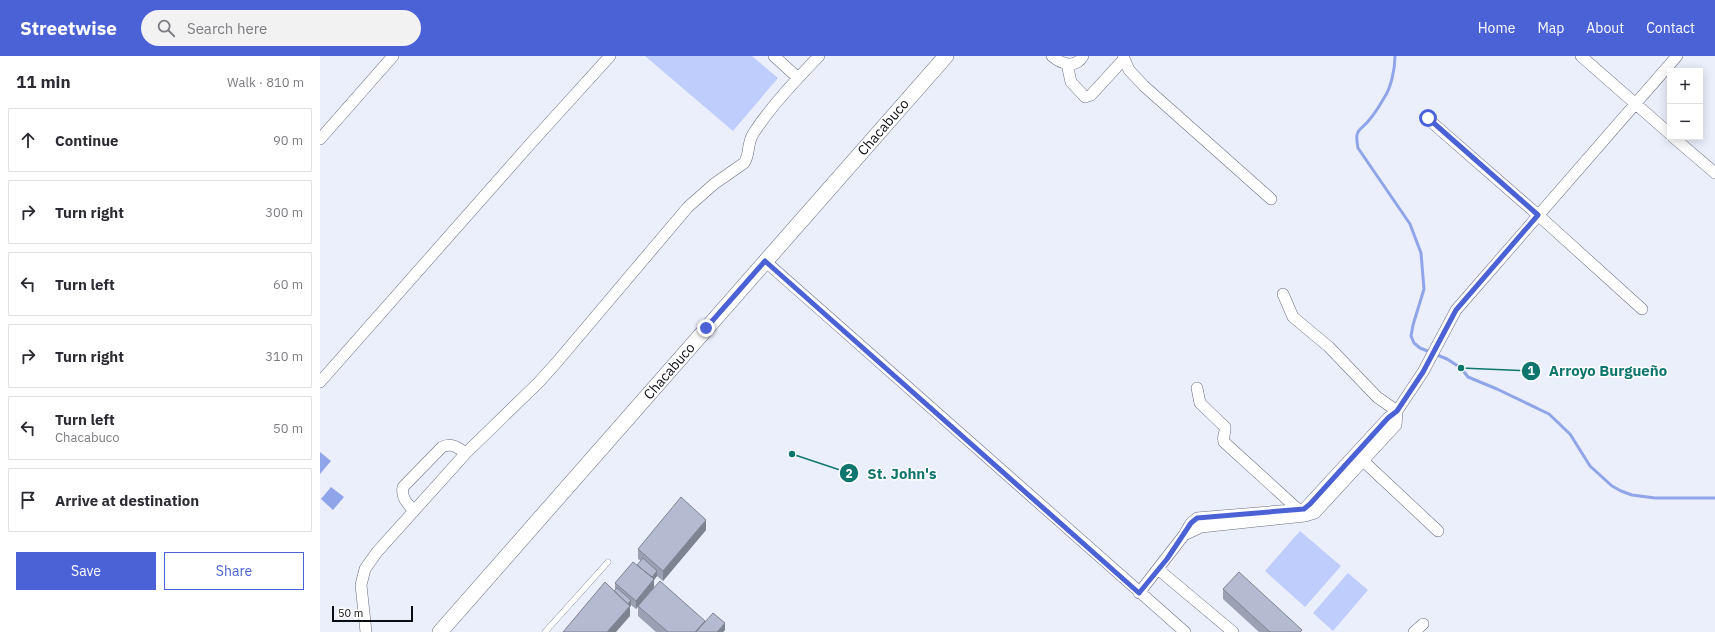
<!DOCTYPE html>
<html lang="en">
<head>
<meta charset="utf-8">
<style>
	:root { --surface:#fff; --page:#f2f2f3; --text:#2b2b33; --muted:#7c7c81; --line:#e1e1e2; --accent:#4b61d6 }
	body { margin:0; font-family:"IBM Plex Sans",sans-serif; background:var(--page); color:var(--text) }
	.controls { position:absolute; right:12px; top:12px; display:grid; overflow:hidden; border-radius:0px; box-shadow:0 2px 10px #0003 }
	.controls button { width:36px; height:36px; display:grid; place-items:center; padding:0; border:0; border-bottom:1px solid var(--line); background:var(--surface); color:var(--text); font:20px sans-serif }
	.scale { position:absolute; left:12px; bottom:10px; width:81px; box-sizing:border-box; padding-left:4px; border:2px solid #0a0c13; border-top:0; font-size:11px; line-height:14px; white-space:nowrap; color:#0a0c13; -webkit-text-stroke:3px #fff; paint-order:stroke }
	.stop { position:absolute; width:12px; height:12px; margin:-9px; border:3px solid #4b61d6; border-radius:50%; background:#fff }
	.stop.end { background:#4b61d6; border-color:#fff; box-shadow:0 1px 4px #0008 }
	.list { margin:0; padding:0; list-style:none }
	h2 { display:flex; justify-content:space-between; align-items:center; height:52px; margin:0; padding:0 16px; font-size:17px }
	h2 small { font-size:13px; font-weight:400; color:var(--muted) }
	.list li { display:grid; grid-template-columns:26px 1fr auto; gap:12px; align-items:center; box-sizing:border-box; height:64px; margin:0 8px 8px; padding:0 8px; border:1px solid var(--line); border-radius:0px }
	.list b { display:block; font-size:15px; white-space:nowrap }
	.list p { margin:0; font-size:13px; white-space:nowrap; color:var(--muted) }
	.list em { font-size:13px; font-style:normal; color:var(--muted) }
	.actions { display:flex; gap:8px; padding:12px 16px }
	.actions a { flex:1; padding:9px 0; border:1px solid var(--accent); border-radius:0px; text-align:center; font-size:14px; color:var(--accent) }
	.actions .main { background:var(--accent); color:#fff }
	.icon { flex:none; width:22px; height:22px; fill:none; stroke:currentColor; stroke-width:2; stroke-linecap:round; stroke-linejoin:round }
	.map { position:relative; flex:none; width:1395px; height:576px; overflow:hidden }
	header { display:flex; align-items:center; gap:24px; box-sizing:border-box; height:56px; padding:0 20px; background:var(--accent); color:#fff }
	header strong { font-size:19px }
	nav { display:flex; gap:22px; margin-inline-start:auto; font-size:14px }
	.search { width:280px; height:36px; background:var(--page); display:flex; align-items:center; gap:10px; box-sizing:border-box; padding:0 14px; border-radius:22px; color:var(--muted); font-size:15px }
	main { display:flex }
	aside { flex:1; background:var(--surface) }
	.map>svg:first-child { display:block }
</style>
</head>
<body>
<header>
<strong>Streetwise</strong>
<div class="search"><svg class="icon" aria-label="search" viewBox="0 0 24 24"><circle cx="10" cy="10" r="6"/><path d="M15 15l6 6"/></svg>Search here</div>
<nav><a>Home</a><a>Map</a><a>About</a><a>Contact</a></nav>
</header>
<main>
<aside>
<h2>11 min<small>Walk · 810 m</small></h2>
<ul class="list">
<li><svg class="icon" aria-label="ahead" viewBox="0 0 24 24"><path d="M12 20V5M6 11l6-6 6 6"/></svg><div><b>Continue</b></div><em>90 m</em></li>
<li><svg class="icon" aria-label="right" viewBox="0 0 24 24"><path d="M7 20v-9h11M14 6l5 5-5 5"/></svg><div><b>Turn right</b></div><em>300 m</em></li>
<li><svg class="icon" aria-label="left" viewBox="0 0 24 24"><path d="M17 20v-9H6M10 6l-5 5 5 5"/></svg><div><b>Turn left</b></div><em>60 m</em></li>
<li><svg class="icon" aria-label="right" viewBox="0 0 24 24"><path d="M7 20v-9h11M14 6l5 5-5 5"/></svg><div><b>Turn right</b></div><em>310 m</em></li>
<li><svg class="icon" aria-label="left" viewBox="0 0 24 24"><path d="M17 20v-9H6M10 6l-5 5 5 5"/></svg><div><b>Turn left</b><p>Chacabuco</p></div><em>50 m</em></li>
<li><svg class="icon" aria-label="arrive" viewBox="0 0 24 24"><path d="M6 21V4h12l-3 4 3 4H6"/></svg><div><b>Arrive at destination</b></div></li>
</ul>
<div class="actions"><a class="main">Save</a><a>Share</a></div>
</aside>
<div class="map">
<svg width="1395" height="576" viewBox="0 0 1395 576">
	<rect width="100%" height="100%" fill="#ebeffc"/>
	<!-- green -->
	<path fill="#becdfb" d="M325,0h107l26,22 -45,53z
		M980,475l41,35 -36,41 -40,-36z
		M1028,517l20,17 -35,41 -20,-18z"/>
	<!-- water -->
	<path fill="#90a5e9" d="M0,396l11,9 -11,13z
		M11,431l13,10 -11,13 -12,-11z"/>
	<g fill="none" stroke-linecap="round" stroke-linejoin="round">
		<!-- stream -->
		<path stroke="#90a5e9" stroke-width="3" d="M1075,0c0,13 -4,32 -11,42 -4,7 -9,15 -14,21 -10,13 -16,9 -12,29l52,76 11,29 3,36 -11,36 -2,11 3,7 6,5 27,11 14,9 7,9 29,12 52,25 21,20 20,32 22,20 9,5 11,4 23,3h60"/>
		<defs>
			<path id="lane" d="M225,576l63,-70"/>
			<path id="street" d="M454,0l24,22
				M732,0c9,8 24,13 31,0
				M803,0l6,14 15,16 127,113
				M1261,0l89,78
				M747,8l4,18 14,15 6,-2 33,-36
				M1108,63l110,96 104,94
				M1353,81l42,36
				M0,83l73,-83
				M445,205l420,371
				M963,238l10,23 36,30 48,50 20,14 26,-39 33,-62 221,-254
				M0,326l212,-240 78,-86
				M877,332l3,15 25,24c1,6 -3,9 -1,15l78,71
				M1077,355l-1,14 -81,88 -10,3 -104,11 -17,8 7,-12 6,-5 107,-9 84,-91z
				M1038,400l80,75
				M94,455c-7,-8 -13,-13 -11,-24l39,-40c10,-5 16,1 24,6
				M839,514l74,62
				M819,537l45,-58
				M46,576l-5,-47 4,-16 12,-17 89,-99 73,-71 18,-20 131,-155 26,-23 30,-21c6,-8 3,-20 9,-29 18,-28 43,-54 66,-78
				M1094,576l9,-8"/>
			<path id="secondary" d="M120,576l506,-576"/>
		</defs>
		<!-- lane casing -->
		<use href="#lane" stroke="#686e81" stroke-width="6"/>
		<!-- street casing -->
		<use href="#street" stroke="#686e81" stroke-width="12"/>
		<!-- secondary casing -->
		<use href="#secondary" stroke="#686e81" stroke-width="16"/>
		<!-- lane -->
		<use href="#lane" stroke="#fff" stroke-width="5.5"/>
		<!-- street -->
		<use href="#street" stroke="#fff" stroke-width="11"/>
		<!-- secondary -->
		<use href="#secondary" stroke="#fff" stroke-width="15"/>
	</g>
	<!-- wall -->
	<path fill="#9ba1b3" d="M386,474l-43,51 -6,-5 -3,4v7l-18,22 -5,-4 -1,2v9l-16,-25 1,-1v-7l22,-18 4,-4 -3,-2v-10z
		M903,533l79,43h-43l-36,-33z
		M318,550l67,16 20,8 -2,2h-67l-18,-16z"/>
	<!-- shaded-wall -->
	<path fill="#7e8392" d="M386,464v10l-43,51v-10z
		M337,515v5l-3,4v7l-18,22v-8l14,-22z
		M311,544v5l-1,2v9l-14,16h-9l18,-25z
		M405,567v7l-2,2h-6z"/>
	<!-- building -->
	<path fill="#b4bbd0" stroke="#7e8392" d="M361,441l25,23 -43,51 -25,-22z
		M323,502l14,13 -5,6 -15,-12z
		M313,506l21,17 -18,22 -21,-18z
		M919,516l63,58 -2,2h-30l-47,-43z
		M340,525l45,40 -10,11h-27l-30,-26z
		M285,526l25,24 -23,26h-44z
		M297,532l14,12 -3,4 -14,-13z
		M393,557l12,10 -8,9h-21z"/>
	<g fill="none" stroke-linecap="round" stroke-linejoin="round">
		<!-- route -->
		<path stroke="#4b61d6" stroke-width="5" d="M386,272l59,-67 374,332 28,-34 24,-36 6,-5 107,-9 6,-5 78,-86 9,-7 26,-39 33,-62 82,-95 -110,-97"/>
	</g>
	<g text-anchor="middle" stroke-width="3" stroke-linejoin="round" paint-order="stroke">
		<!-- street labels -->
		<g font-size="14" fill="#0a0c13" stroke="#fff">
			<text transform="translate(563 71) rotate(-49)" y="5">Chacabuco</text>
			<text transform="translate(349 315) rotate(-49)" y="5">Chacabuco</text>
		</g>
	</g>
	<!-- callouts -->
	<path fill="none" stroke="#0f766e" stroke-width="1.5" d="M1141 312L1211 315M472 398L529 417"/>
	<g fill="#0f766e" stroke="#fff" stroke-width="1.5">
		<circle cx="1141" cy="312" r="4"/>
		<circle cx="472" cy="398" r="4"/>
		<circle cx="1211" cy="315" r="10"/>
		<circle cx="529" cy="417" r="10"/>
	</g>
	<g font-size="12" text-anchor="middle" font-weight="bold" fill="#fff">
		<text x="1211" y="319">1</text>
		<text x="529" y="422">2</text>
	</g>
	<g font-size="15" text-anchor="middle" font-weight="bold" fill="#0f766e" stroke="#fff" stroke-width="3" stroke-linejoin="round" paint-order="stroke">
		<text x="1288" y="320">Arroyo Burgueño</text>
		<text x="582" y="423">St. John's</text>
	</g>
</svg>
<div class="controls">
<button>+</button>
<button>−</button>
</div>
<div class="scale">50 m</div>
<div class="stop" style="left:1108px;top:62px"></div>
<div class="stop end" style="left:386px;top:272px"></div>
</div>
</main>
</body>
</html>
